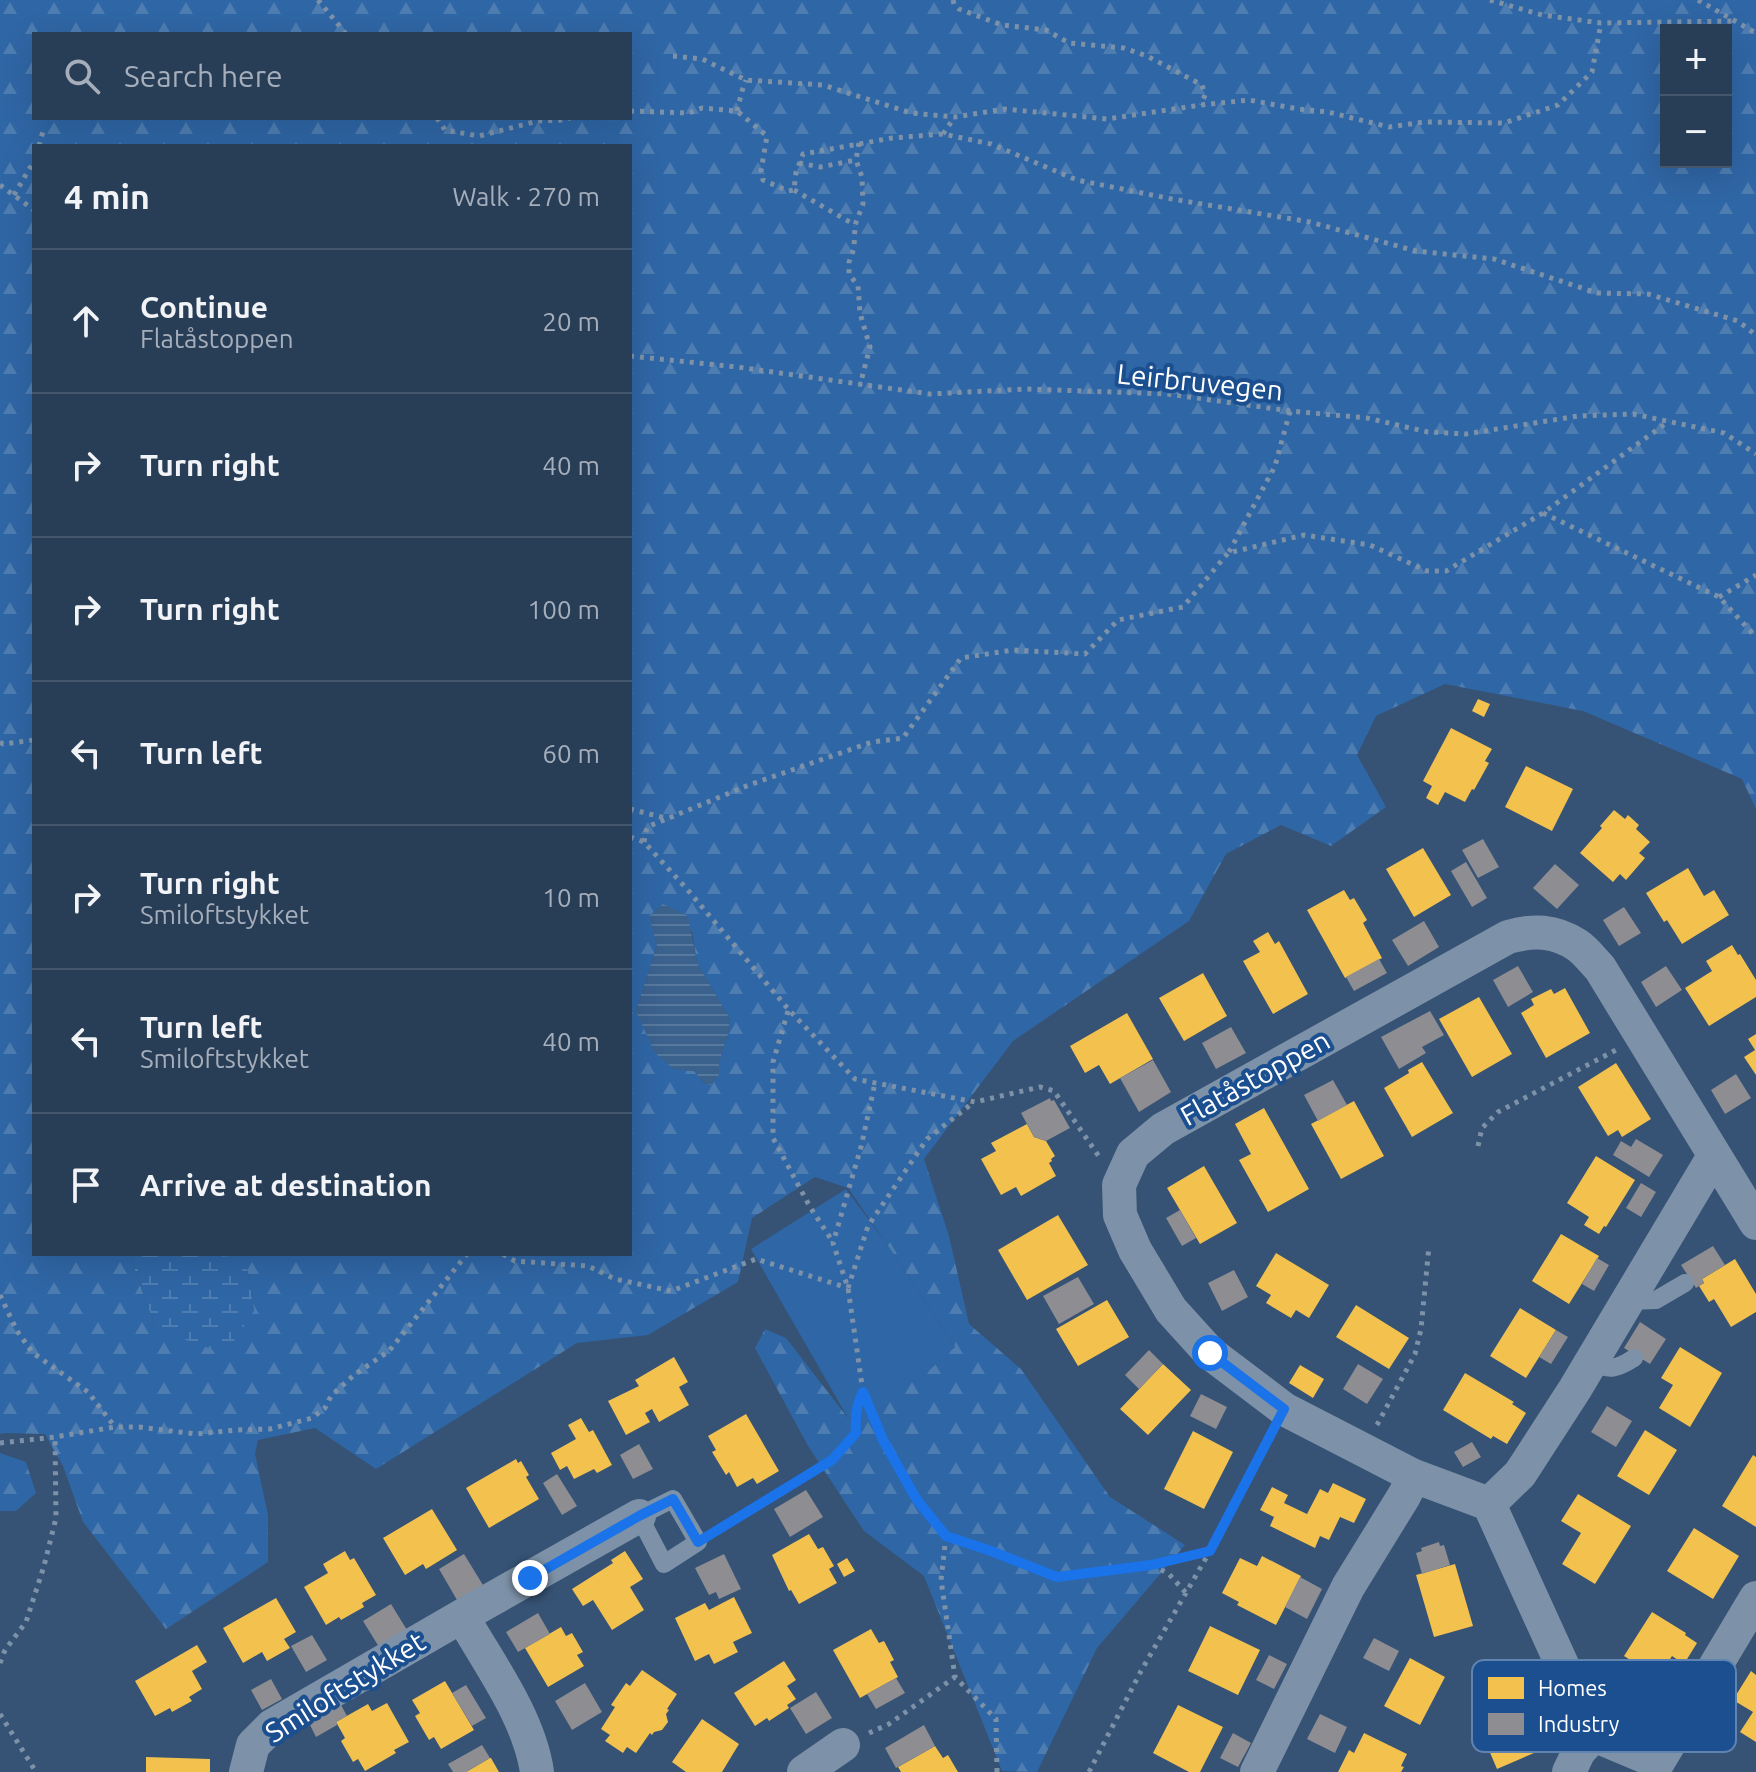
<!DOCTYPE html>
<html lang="en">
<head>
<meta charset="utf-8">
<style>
	:root { --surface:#283e57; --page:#344961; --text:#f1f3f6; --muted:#a5aeba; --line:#44576d }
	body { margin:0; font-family:Ubuntu,sans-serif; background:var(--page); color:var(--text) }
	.controls { position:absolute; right:24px; top:24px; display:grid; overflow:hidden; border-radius:0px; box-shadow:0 8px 32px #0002 }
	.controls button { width:72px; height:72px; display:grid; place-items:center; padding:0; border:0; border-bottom:2px solid var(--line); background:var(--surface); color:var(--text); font:40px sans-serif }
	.stop { position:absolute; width:24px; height:24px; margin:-18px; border:6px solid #1a73e8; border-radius:50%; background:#fff }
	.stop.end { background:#1a73e8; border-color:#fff; box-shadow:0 2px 8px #0008 }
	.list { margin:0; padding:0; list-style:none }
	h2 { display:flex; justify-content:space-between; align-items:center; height:104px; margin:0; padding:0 32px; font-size:34px }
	h2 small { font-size:26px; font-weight:400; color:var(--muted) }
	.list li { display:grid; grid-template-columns:52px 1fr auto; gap:24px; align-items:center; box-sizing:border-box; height:144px; padding:0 32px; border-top:2px solid var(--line) }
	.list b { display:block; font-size:30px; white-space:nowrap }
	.list p { margin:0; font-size:26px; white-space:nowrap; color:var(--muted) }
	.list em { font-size:26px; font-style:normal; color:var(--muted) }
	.icon { flex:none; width:44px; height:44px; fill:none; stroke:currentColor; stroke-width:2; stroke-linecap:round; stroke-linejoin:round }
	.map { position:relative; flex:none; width:1756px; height:1772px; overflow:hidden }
	.search { position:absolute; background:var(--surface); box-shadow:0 8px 32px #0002; left:32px; top:32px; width:600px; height:88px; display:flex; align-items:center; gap:20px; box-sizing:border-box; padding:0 28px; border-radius:0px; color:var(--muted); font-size:30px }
	.panel { position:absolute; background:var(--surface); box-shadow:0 8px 32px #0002; left:32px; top:144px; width:600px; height:1112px; border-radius:0px }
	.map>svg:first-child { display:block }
</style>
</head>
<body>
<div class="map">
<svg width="1756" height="1772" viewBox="0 0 1756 1772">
	<defs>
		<pattern id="forest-firs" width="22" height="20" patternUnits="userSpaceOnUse" patternTransform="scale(2)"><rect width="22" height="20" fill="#2f66a5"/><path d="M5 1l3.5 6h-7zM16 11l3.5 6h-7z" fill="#4e7db2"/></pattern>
		<pattern id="wetland-marsh" width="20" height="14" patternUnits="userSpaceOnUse" patternTransform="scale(2)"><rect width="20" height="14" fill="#2f66a5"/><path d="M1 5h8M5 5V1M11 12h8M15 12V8" fill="none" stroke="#4e7db2"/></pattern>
		<pattern id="water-rules" width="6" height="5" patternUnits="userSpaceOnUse" patternTransform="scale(2)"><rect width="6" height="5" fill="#3b618d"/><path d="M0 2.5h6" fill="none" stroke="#58799e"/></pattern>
	</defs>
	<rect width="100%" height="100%" fill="#365274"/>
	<!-- forest -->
	<path fill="url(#forest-firs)" fill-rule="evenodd" d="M0,0h1756v809l-14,-30 -159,-68 -138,-27 -69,32 -19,39 29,52 -55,39 -50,-21 -55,29 -37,67 -176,120 -89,118 25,77 20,88 52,45 89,128 75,48 -88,103 -60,124 -35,-1 -78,-195 -60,-45 -56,-85 -53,-98 10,-19 21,9 62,80 107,-71 -71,-107 -36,-52 -33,-11 -63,41 -14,64 -90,53 -71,8 -201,126 -61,-41 -57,12 -3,14 13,61v47l-102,67 -83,-107 -20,-56 -18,-32 -40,-1 -5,1zM1666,30h60v132h-60zM34,34h596v84h-596zM34,146h596v1108h-426l42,6 8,51 -98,18 -21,-58 -3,-17h-98zM692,931l5,32 33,56 -2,15 -9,28v13l-15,8 -10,-12 -20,-2 -38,-58 21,-66z
		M0,1453l26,9 10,31 -20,18h-16z"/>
	<!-- wetland -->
	<path fill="url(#wetland-marsh)" d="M132,1254h72l42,5 8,52 -29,43 -69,-25 -21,-58z"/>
	<!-- pitch -->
	<path fill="#2f66a5" d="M846,1189l38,51 71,107 -32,29 -75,42 -97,-169z"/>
	<!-- water -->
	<path fill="url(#water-rules)" d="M663,904l25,12 9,47 33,56 -2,15 -9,28v13l-8,10 -7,-2 -10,-12 -20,-2 -19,-16 -19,-42 21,-66 -8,-29z"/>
	<!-- homes -->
	<path fill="#f2c14e" d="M1478,699l12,5 -6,13 -12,-6z
		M1451,728l41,21 -7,12 4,2 -15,27 -2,-1 -7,13 -20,-10 -7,13 -12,-7 6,-12 -9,-5z
		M1526,766l47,23 -21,42 -47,-24z
		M1614,810l11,9 3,-4 11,10 -3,4 14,13 -11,11 6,5 -19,22 -6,-6 -7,8 -33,-29 22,-25 -2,-2z
		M1423,848l28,47 -37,22 -28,-48z
		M1688,868l16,28 10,-6 15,25 -47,29 -15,-24 -3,2 -18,-29z
		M1344,890l6,10 4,-2 13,22 -4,3 19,35 -37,20 -38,-68z
		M1268,932l7,12 4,-3 29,53 -35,20 -30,-53 17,-9 -7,-11z
		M1732,945l6,10 2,-1 16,26v17l-47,29 -24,-38 27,-17 -6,-10z
		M1203,973l24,43 -43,25 -25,-43z
		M1565,988l25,45 -44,25 -25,-45 13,-8 -3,-6 20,-10 3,5z
		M1479,997l33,57 -40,23 -33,-58z
		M1127,1013l26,46 -43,25 -11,-19 -14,8 -15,-27z
		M1756,1034v41l-12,-18 11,-7 -7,-11z
		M1422,1062l31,51 -41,24 -28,-49 25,-15 -1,-3z
		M1616,1063l35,56 -29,18 -4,-7 -10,6 -30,-49z
		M1354,1101l30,55 -43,23 -30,-55z
		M1264,1108l45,81 -41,23 -29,-52 12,-6 -16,-30z
		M1027,1124l7,13 12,4 9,15 -4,3 1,2 -3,2 7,13 -35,20 -5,-9 -15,8 -20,-36 15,-8 -5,-8z
		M1596,1156l39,24 -29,47 -2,-1 -5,8 -15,-9 5,-8 -22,-14z
		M1204,1166l33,57 -37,21 -33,-56z
		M1058,1215l30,50 -61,35 -29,-50z
		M1561,1234l38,22 -30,48 -37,-23z
		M1276,1253l53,32 -20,33 -13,-8 -5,8 -25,-15 5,-8 -15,-9z
		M1735,1259l21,35v18l-25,15 -17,-28 -5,3 -10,-16 5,-3 -2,-4z
		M1107,1300l22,37 -51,29 -22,-37z
		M1356,1305l53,33 -20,31 -53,-32z
		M1520,1308l36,22 -30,48 -36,-22z
		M1680,1347l42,26 -32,54 -31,-19 14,-23 -12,-7z
		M674,1357l14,25 -9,5 10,18 -30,17 -7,-13 -7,4 5,9 -24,13 -18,-34 31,-15 -4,-6z
		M1163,1364l28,26 -43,45 -28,-26z
		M1300,1365l24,14 -11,19 -24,-15z
		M1465,1373l49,29 -2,2 14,9 -19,31 -14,-8 -2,3 -48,-29z
		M746,1414l33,57 -22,13 -4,-6 -16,9 -8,-15 -3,3 -14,-23 4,-2 -8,-14z
		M581,1418l8,14 4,-2 19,35 -15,8 -3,-4 -20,10 -7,-13 -7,4 -9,-17 25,-14 -8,-14z
		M1645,1430l32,20 -28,45 -32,-19z
		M1193,1431l40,21 -29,57 -40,-20z
		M1753,1455l3,2v70l-34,-21z
		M516,1459l2,4 3,-2 8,14 -3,2 13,22 -50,29 -23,-40z
		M1333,1483l33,16 -12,24 -14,-6 -11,23 -9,-4 -5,12 -45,-22 4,-9 -14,-7 12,-23 16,8 -4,8 23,11 13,-25 8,4z
		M1578,1494l53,32 -36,58 -33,-20 19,-31 -20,-12z
		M432,1509l25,41 -31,19 -3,-5 -18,11 -22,-37z
		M1694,1528l45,28 -26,43 -46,-28z
		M809,1534l9,15 5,-2 11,19 -5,3 8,14 -38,21 -8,-14 -2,1 -17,-36z
		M345,1551l5,9 4,-2 22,37 -14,8 2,4 -23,13 -2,-3 -13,8 -22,-38 24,-14 -5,-9z
		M625,1551l18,28 -13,8 14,23 -32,20 -19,-30 -10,6 -11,-17 41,-26 -2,-3z
		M1262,1556l39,20 -25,49 -39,-20 2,-3 -17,-9 18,-35 17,8z
		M847,1558l8,13 -11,6 -7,-13z
		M1455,1564l18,62 -39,11 -18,-62z
		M734,1597l18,36 -19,9 5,10 -24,12 -5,-10 -14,7 -20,-43 30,-15 4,7z
		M276,1598l20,34 -12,7 6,9 -23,13 -5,-9 -19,11 -20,-35z
		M1652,1612l34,21 -1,2 12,8 -13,21 -12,-8 -13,22 -35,-22z
		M1210,1626l50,24 -22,45 -50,-24z
		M561,1627l5,9 6,-3 11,19 -6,3 7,11 -36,21 -23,-39z
		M871,1629l8,14 5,-2 10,19 -4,2 8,15 -38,21 -27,-48z
		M197,1645l10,17 -15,9 10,18 -13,8 3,4 -20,11 -2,-4 -15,8 -20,-35z
		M1410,1658l35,19 -25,48 -36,-19z
		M784,1661l12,19 -9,6 9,13 -9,6 2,3 -20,13 -2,-3 -12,8 -21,-33z
		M642,1670l35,24 -10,15 2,1 -3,4 2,8 -6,8 -8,2 -2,3 -2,-2 -14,20 -9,-6 -4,6 -18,-12 5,-6 -9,-6 14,-22 -4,-2 15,-22 4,3z
		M1751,1671l5,4v67l-16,-10 13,-20 -20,-12z
		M445,1681l29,49 -33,19 -7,-12 -5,3 -14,-24 5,-3 -8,-13z
		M1511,1699l23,54 -37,16 -23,-54z
		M387,1703l22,39 -15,8 2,3 -31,18 -7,-12 -5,3 -12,-21 4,-3 -9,-16 32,-18 4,7z
		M1178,1705l45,22 -23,45h-11l-36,-19z
		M702,1719l37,25 -17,28h-36l-14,-10z
		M1364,1733l43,21 -6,12 3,1 -3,5h-63l11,-22 5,3z
		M935,1746l8,12 5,-3 10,17h-57l-3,-5z
		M146,1757l64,2v13h-64z
		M490,1758h1l8,14h-33z"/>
	<!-- industry -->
	<path fill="#8d8d92" d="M1483,839l16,28 -21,11 -16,-28z
		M1466,862l21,36 -15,9 -21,-36z
		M1555,864l24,21 -22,24 -24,-21z
		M1624,907l17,26 -22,13 -16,-26z
		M1424,921l15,26 -31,19 -16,-26z
		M1379,959l8,14 -33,18 -8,-14z
		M1518,966l15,26 -25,15 -15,-27z
		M1666,966l16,24 -26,17 -15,-25z
		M1430,1011l14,24 -22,12 4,6 -27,16 -18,-32z
		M1231,1027l15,26 -30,16 -14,-26z
		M1153,1060l18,32 -32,20 -19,-34z
		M1736,1074l15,24 -26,16 -14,-24z
		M1333,1080l14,25 -29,16 -14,-26z
		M1050,1098l1,3 3,-1 16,28 -24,13 -12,-4 -13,-24z
		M1636,1139l27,16 -14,22 -36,-22 8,-14 10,6z
		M1641,1183l15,9 -15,25 -15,-9z
		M1180,1210l16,28 -14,8 -16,-28z
		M1713,1246l12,19 -23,14 2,4 -8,5 -15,-23z
		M1597,1258l12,7 -15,26 -12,-7z
		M1234,1270l14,27 -26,14 -14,-28z
		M1078,1277l16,27 -35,20 -16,-28z
		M1640,1322l26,17 -16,25 -26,-16z
		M1556,1330l12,7 -17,27 -12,-7z
		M1149,1350l14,14 -24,25 -14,-14z
		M1358,1364l25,15 -16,25 -24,-15z
		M1201,1394l26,13 -11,22 -26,-13z
		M1607,1406l25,15 -16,26 -25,-15z
		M1472,1442l9,15 -18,10 -9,-15z
		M639,1444l14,25 -20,10 -13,-24z
		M557,1474l20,32 -15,9 -19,-32z
		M806,1490l17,27 -33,20 -16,-28z
		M1439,1542l1,4 4,-1 6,20 -28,9 -6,-21 6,-2 -1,-3z
		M464,1554l19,31 -26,15 -18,-31z
		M724,1554l17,35 -22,10 -3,-7 -7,3 -14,-27z
		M1300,1577l22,12 -15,30 -22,-12z
		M391,1604l16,26 -28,17 -16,-26z
		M538,1613l12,21 -32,18 -12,-20z
		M312,1635l15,25 -21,12 -15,-26z
		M1374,1638l25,13 -10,20 -26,-13z
		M1269,1655l18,9 -13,25 -18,-9z
		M896,1678l9,15 -29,16 -9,-15z
		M271,1679l11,20 -20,11 -11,-20z
		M585,1683l17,29 -30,18 -17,-29z
		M466,1685l20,33 -14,8 -20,-33z
		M816,1692l16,26 -26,16 -16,-26z
		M340,1703l7,13 -11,6 1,3 -21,12 -8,-16z
		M1320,1714l27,13 -12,26 -28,-14z
		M924,1725l11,21 -39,22 -11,-20z
		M1233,1733l18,10 -13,24 -18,-9z
		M482,1745l8,13 -24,14h-13l-5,-8z"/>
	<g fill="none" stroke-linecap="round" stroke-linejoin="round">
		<!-- path -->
		<path stroke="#7d92a8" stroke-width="5" stroke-dasharray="4 6" stroke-linecap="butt" d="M318,0l28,34
			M953,0l1,4 5,5 43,16 44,5 23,13 55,5 23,8 55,29 3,10 -4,10
			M1490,0l52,15 59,8 136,-2
			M1698,0l58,33
			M673,56l29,3 44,21 77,5 88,28 44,4 50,-8 102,10 94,-14 48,-5 49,9 30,3 61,15 35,-5 80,1 54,-18 34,-33 9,-49
			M630,111l59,2 13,-5 35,3 30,25 -6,35 2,9 25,11 6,-1 2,-18 7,-18 89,-16 51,-4 48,10 86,36 95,19 138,23 106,29 78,8 103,34 51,1 90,27 18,14
			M737,111l5,-20 4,-11
			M437,118l8,12 34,6 59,-15 27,-1 5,-2
			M943,134l11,-16
			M859,143l-3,17 6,17 1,27 -8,21 -1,23 -5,14v12l9,12 2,27 10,34 -10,38
			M39,146l4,-15
			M799,163l21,4 36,-7
			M0,185l34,25
			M794,190l61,35
			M14,195l20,-34
			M630,356l107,11 193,27 96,-5 142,5 122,17 77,7 61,14 38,2 112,-18 55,-2 91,19 32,21
			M1543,513l176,84 37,40
			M1229,552l46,-86 15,-55
			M1719,597l37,-22
			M0,742l3,2 31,-4
			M630,809l39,10
			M630,837l14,5 42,46 103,122 66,69 120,23 65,-15 14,4 46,67
			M644,842l3,-15 102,-42 123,-43 31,-4 58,-80 52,-8 72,4 33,-34 65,-13 45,-54 76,-18 66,10 57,26h19l97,-58 126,-92
			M788,1011l-15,51v76l37,69 23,35
			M1478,1146l4,-18 16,-16 118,-62
			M503,1254l12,7 73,5 27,13 56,12 85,-32 92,29
			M848,1288l20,-62 59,-87 47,-37
			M0,1295l17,36 16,22 55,39 27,35
			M863,1392l-15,-104 -15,-45 28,-96 14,-64
			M1377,1425l38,-71 6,-25 8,-83
			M0,1443l55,-6 60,-10h24l57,7 41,-4 33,-1 42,-11 13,-10 6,-12 23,-21 35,-24 78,-97
			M717,1531l115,-71 24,-27c-1,-14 0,-29 7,-41l20,48 34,60 29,36 45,15 66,26 94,-12 59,-14
			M946,1536l-5,44 14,97 41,42 1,53
			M1152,1565l17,9 17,19
			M0,1663l5,-13 21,-28 18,-56 12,-48 -1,-81
			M0,1714l36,58
			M869,1733l20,-9 66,-47
			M1089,1772l52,-101 69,-120 61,-117"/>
		<!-- service -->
		<path stroke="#7d92a8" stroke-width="18" d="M1628,1301l28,-1 29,-17
			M1591,1362c19,9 26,7 43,-4
			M673,1499l25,43 -34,22 -25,-48z"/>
		<!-- minor -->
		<path stroke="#7d92a8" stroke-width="34" d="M1756,1223l-156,-255c-7,-7 -14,-17 -23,-23 -23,-15 -44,-15 -69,-8l-345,192 -30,25 -14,31 1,30 15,35 36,60 39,43 74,56 130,67 75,28 105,231 64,27 98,-164
			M1489,1504l31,-30 55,-85 139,-233
			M462,1616c27,48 67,101 75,156
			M246,1772l7,-27 19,-19 190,-110 177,-100
			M804,1772l39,-27
			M1257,1772l91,-185 56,-91 10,-20
			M1569,1772l10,-21 15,-16"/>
	</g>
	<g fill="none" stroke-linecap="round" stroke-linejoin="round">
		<!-- route -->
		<path stroke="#1a73e8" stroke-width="10" d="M530,1578l109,-62 34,-17 25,43 134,-82 24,-27c-1,-14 0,-29 7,-41l20,48 34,60 29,36 45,15 66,26 94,-12 59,-14 74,-142 -74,-56"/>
	</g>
	<g text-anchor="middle" stroke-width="8" stroke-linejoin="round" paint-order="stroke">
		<!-- street labels -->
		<g font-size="28" fill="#fff" stroke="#1b4f8f">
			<text transform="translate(1200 382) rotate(6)" y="10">Leirbruvegen</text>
			<text transform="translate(1255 1078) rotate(-29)" y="10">Flatåstoppen</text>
			<text transform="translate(345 1687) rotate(-32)" y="10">Smiloftstykket</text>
		</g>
	</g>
	<!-- legend -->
	<rect x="1472" y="1660" width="264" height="92" rx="12" fill="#1b4f8f" stroke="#5f84b1" stroke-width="2"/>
	<rect x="1488" y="1677" width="36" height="22" fill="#f2c14e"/>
	<rect x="1488" y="1713" width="36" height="22" fill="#8d8d92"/>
	<g font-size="22" fill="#fff">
		<text x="1538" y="1696">Homes</text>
		<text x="1538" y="1732">Industry</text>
	</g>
</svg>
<div class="controls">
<button>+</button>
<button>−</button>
</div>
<div class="stop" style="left:1210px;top:1353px"></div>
<div class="stop end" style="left:530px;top:1578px"></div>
<div class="search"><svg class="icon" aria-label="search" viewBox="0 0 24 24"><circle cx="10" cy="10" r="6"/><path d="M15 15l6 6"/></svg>Search here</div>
<section class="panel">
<h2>4 min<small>Walk · 270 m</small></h2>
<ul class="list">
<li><svg class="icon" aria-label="ahead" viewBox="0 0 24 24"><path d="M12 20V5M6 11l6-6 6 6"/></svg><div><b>Continue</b><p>Flatåstoppen</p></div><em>20 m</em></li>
<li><svg class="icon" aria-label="right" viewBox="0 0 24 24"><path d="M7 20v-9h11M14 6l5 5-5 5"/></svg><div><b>Turn right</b></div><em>40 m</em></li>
<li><svg class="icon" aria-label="right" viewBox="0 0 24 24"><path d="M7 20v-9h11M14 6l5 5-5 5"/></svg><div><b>Turn right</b></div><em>100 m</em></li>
<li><svg class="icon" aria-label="left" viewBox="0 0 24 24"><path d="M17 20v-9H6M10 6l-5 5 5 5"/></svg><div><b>Turn left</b></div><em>60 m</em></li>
<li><svg class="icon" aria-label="right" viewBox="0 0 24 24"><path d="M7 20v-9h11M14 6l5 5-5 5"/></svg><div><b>Turn right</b><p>Smiloftstykket</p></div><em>10 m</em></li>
<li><svg class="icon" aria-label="left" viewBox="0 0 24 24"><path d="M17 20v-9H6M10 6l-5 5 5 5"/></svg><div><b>Turn left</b><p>Smiloftstykket</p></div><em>40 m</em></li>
<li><svg class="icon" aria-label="arrive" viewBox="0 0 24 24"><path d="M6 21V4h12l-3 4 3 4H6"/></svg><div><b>Arrive at destination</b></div></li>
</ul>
</section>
</div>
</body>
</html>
